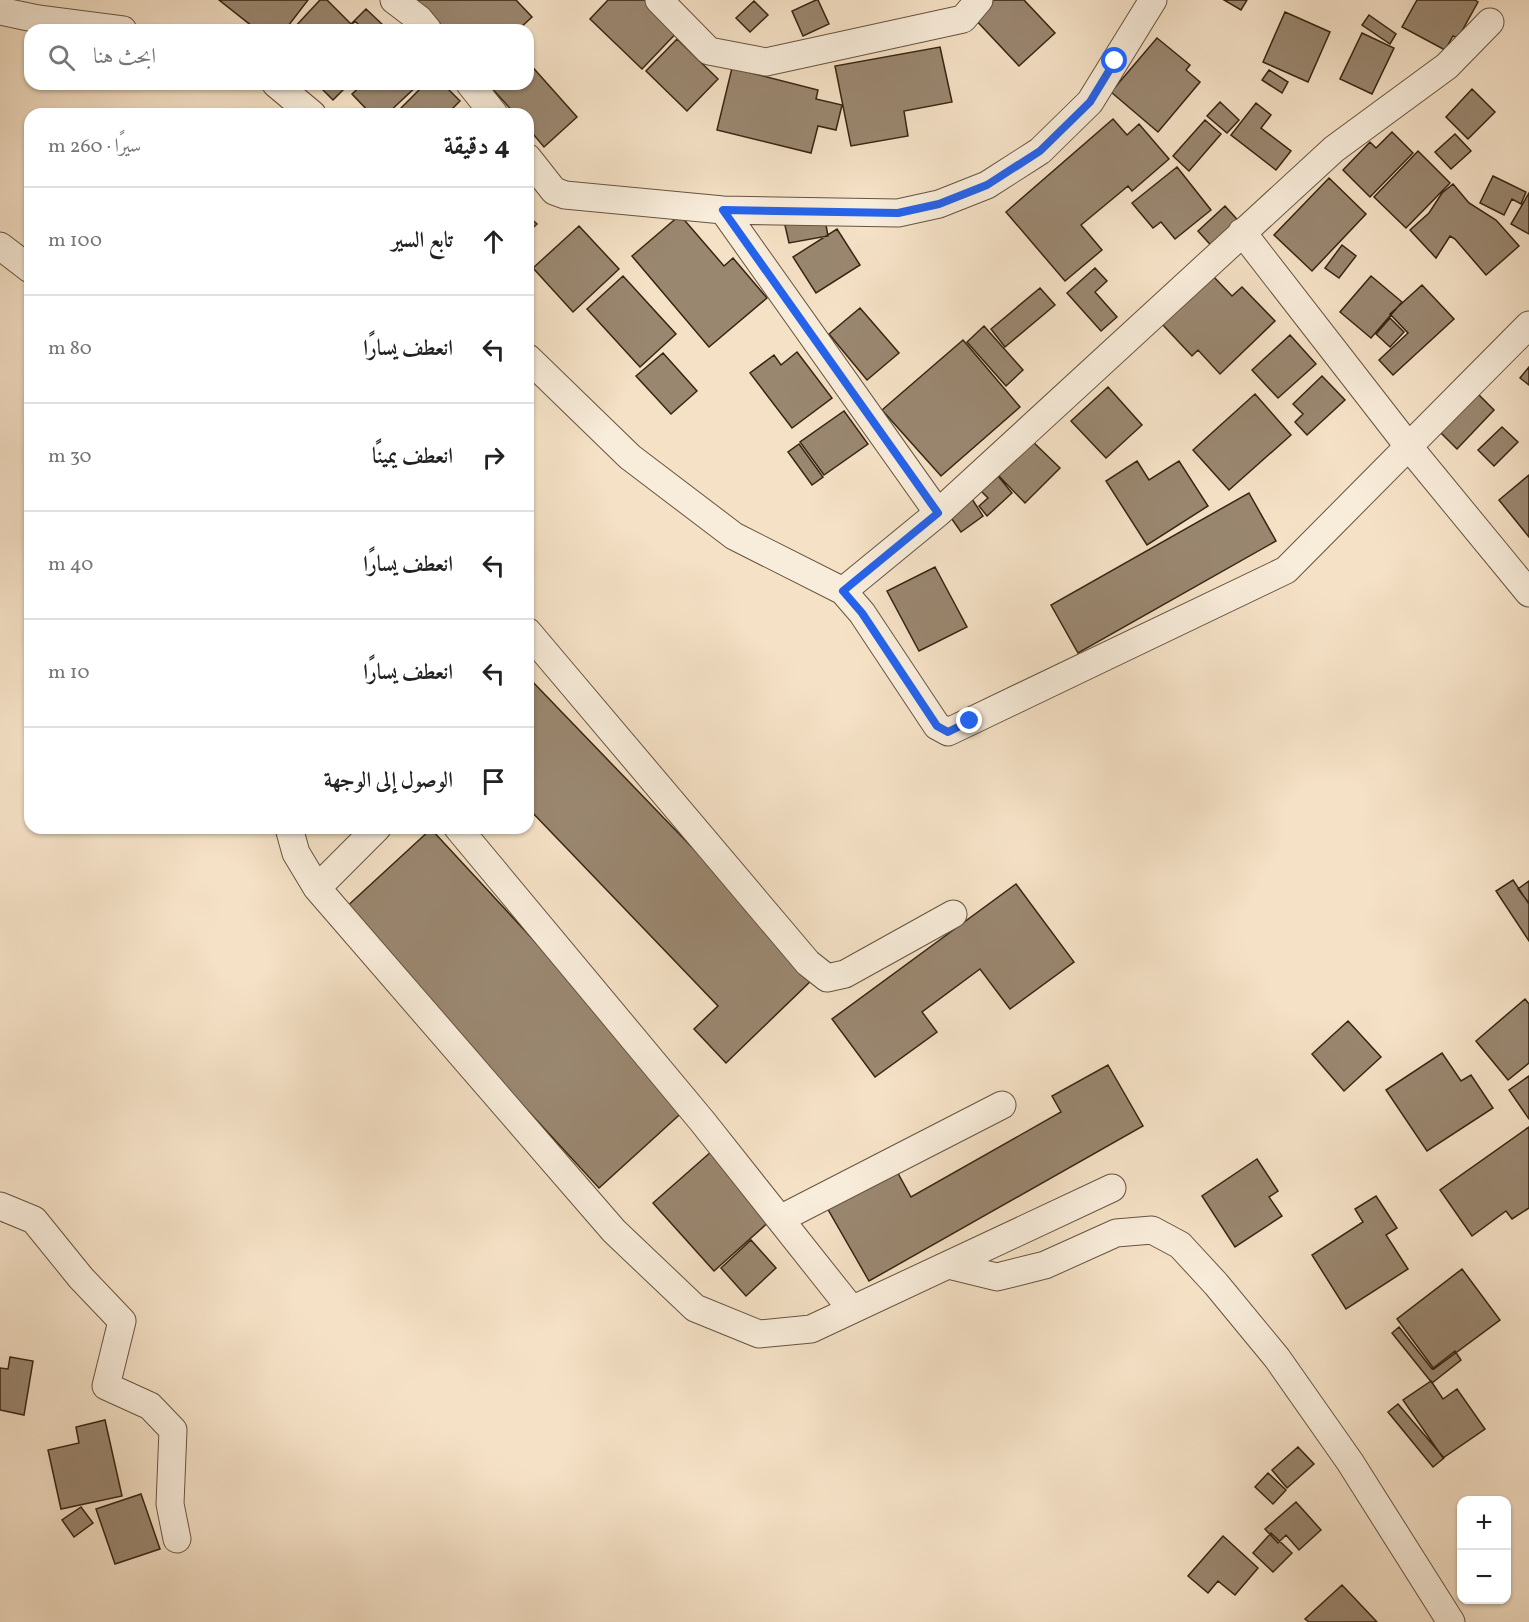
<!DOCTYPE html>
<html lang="ar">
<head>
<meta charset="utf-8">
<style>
	:root { --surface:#fff; --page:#f2f2f2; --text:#222; --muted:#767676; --line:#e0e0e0 }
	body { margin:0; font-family:Vollkorn,Amiri,serif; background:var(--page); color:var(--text); direction:rtl }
	.controls { position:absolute; right:18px; bottom:18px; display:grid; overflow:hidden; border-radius:12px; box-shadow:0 2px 4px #0004 }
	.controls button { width:54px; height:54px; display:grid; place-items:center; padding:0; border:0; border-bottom:2px solid var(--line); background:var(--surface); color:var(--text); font:30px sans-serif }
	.stop { position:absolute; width:18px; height:18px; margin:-14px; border:4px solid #2563eb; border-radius:50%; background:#fff }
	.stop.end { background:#2563eb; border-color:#fff; box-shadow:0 2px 6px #0008 }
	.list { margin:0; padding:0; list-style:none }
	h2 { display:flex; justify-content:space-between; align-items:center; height:78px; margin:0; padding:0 24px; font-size:26px }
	h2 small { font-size:20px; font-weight:400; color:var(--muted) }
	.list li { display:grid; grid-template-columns:39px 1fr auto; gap:18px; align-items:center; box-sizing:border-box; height:108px; padding:0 24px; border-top:2px solid var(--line) }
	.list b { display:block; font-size:22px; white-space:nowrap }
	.list em { font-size:20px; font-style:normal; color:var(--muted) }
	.icon { flex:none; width:33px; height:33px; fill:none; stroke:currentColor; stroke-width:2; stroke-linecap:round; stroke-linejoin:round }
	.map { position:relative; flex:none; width:1529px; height:1622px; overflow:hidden; direction:ltr }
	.search { position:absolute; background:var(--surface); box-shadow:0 2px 4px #0004; left:24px; top:24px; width:510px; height:66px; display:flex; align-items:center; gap:15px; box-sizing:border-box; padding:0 21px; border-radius:18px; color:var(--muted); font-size:22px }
	.panel { position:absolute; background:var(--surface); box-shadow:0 2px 4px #0004; left:24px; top:108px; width:510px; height:726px; border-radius:18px; direction:rtl }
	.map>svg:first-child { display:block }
</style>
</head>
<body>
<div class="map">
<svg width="1529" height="1622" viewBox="0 0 1529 1622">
	<rect width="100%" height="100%" fill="#f5e1c6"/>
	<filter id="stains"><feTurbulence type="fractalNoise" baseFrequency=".00333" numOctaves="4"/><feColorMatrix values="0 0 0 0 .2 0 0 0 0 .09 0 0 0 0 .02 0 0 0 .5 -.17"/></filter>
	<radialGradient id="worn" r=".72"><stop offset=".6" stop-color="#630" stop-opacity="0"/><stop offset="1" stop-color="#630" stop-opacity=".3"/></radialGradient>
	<!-- building -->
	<path fill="#9a8770" stroke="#372512" stroke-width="1.5" d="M219,0h89l-23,30h-28z
		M320,0h7l24,24 15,-15 17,16 -4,5h-15l-9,-9 -7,8 2,1h-58z
		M412,0h104l16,17 -14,13h-81z
		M608,0h47l28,26 -41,43 -52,-50z
		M816,0h2l11,24 -26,12 -11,-25z
		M988,0h36l31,33 -36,33 -47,-50z
		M1224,0h23l-6,10z
		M1417,0h58l3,2 -20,36 -5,-2 -8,14 -43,-23z
		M754,1l14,14 -18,17 -14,-14z
		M1285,12l45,20 -22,50 -45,-20z
		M1369,15l27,19 -6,10 -28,-19z
		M1362,33l32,15 -22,46 -32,-15z
		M1157,38l33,27 -4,5 14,12 -42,50 -47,-40z
		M677,39l41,40 -31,32 -41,-40z
		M940,47l12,55 -48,9 4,25 -57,10 -16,-80z
		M528,62l49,55 -33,30 -16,-19v-14h-13l-27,-30h40z
		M732,68l86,22 -2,9 26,6 -6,25 -18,-4 -7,27 -94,-23z
		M1269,70l19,12 -6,11 -20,-13z
		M317,84h32l-16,16z
		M363,84h56l-32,30h-16l-19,-20z
		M425,84h18l17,17 -13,13h-52z
		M1472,89l23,23 -27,27 -22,-22z
		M1220,102l19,18 -12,13 -20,-17z
		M1256,103l15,12 -10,13 30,23 -15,19 -45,-35z
		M1113,119l14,16 12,-11 30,35 -37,32 -4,-5 -47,39 21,25 -37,31 -59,-69z
		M1205,120l16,14 -32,37 -16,-15z
		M1392,132l21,21 -43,44 -27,-27 27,-28 6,6z
		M1455,134l16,17 -20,18 -16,-17z
		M1418,151l32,32 -44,45 -32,-31z
		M1177,167l34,43 -36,29 -14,-17 -8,6 -21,-25z
		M1493,176l33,16 -5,12 -9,-5 -8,16 -24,-12z
		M1329,178l37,36 -54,57 -38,-36z
		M1453,184l16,19 27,17 23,26 -33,29 -31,-36 -5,-3 -14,22 -26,-28 19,-17 13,-20z
		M1529,193v41l-18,-10z
		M1225,206l18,20 -27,25 -18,-20z
		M824,214l4,22 -39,7 -5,-22z
		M680,215l44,51 9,-8 34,40 -58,49 -77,-91z
		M528,216l9,8 -9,8z
		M579,226l40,43 -46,43 -40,-44z
		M837,229l23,36 -44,28 -23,-36z
		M1342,245l14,11 -17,22 -14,-10z
		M1095,268l12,13 -12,11 22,25 -16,14 -34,-38z
		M623,276l53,58 -36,33 -53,-58z
		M1213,276l19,20 10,-9 33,34 -55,53 -22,-24 -6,6 -30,-32z
		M1371,276l31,26 -31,36 -31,-26z
		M1422,285l32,34 -61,56 -14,-15 29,-27 -18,-19z
		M1040,288l15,17 -50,42 -14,-18z
		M860,308l39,45 -32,27 -38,-46z
		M1390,318l14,14 -14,15 -14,-13z
		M984,326l39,44 -17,16 -39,-44z
		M1290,335l26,29 -38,34 -26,-28z
		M963,340l57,67 -79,69 -59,-66z
		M797,352l35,46 -40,30 -42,-55 24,-18 7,10z
		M663,353l34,38 -26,23 -35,-38z
		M1529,367v18l-9,-7z
		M1322,376l23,24 -38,35 -12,-13 8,-8 -10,-10z
		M1108,387l34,38 -36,33 -35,-37z
		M1473,389l21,21 -37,39 -21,-21z
		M1255,394l36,41 -62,55 -36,-40z
		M844,411l24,33 -44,31 -24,-33z
		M1502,427l16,15 -24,24 -16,-16z
		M1032,441l28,27 -35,35 -27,-28z
		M799,444l24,33 -11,8 -24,-33z
		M1137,461l12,19 30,-19 29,45 -61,39 -41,-64z
		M1529,475v62l-30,-37z
		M998,476l14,17 -25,23 -8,-10 9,-8 -7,-7z
		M1249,493l27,48 -198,112 -27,-48z
		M972,499l11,17 -22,16 -12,-17z
		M935,567l32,60 -48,24 -32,-60z
		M528,677l288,299 -90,87 -32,-34 24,-23 -190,-198z
		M431,829l257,278 -89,81 -256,-278z
		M1513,880l16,24v37l-33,-50z
		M1529,881v22l-11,-14z
		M1016,884l58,78 -64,47 -30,-40 -58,43 15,20 -62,45 -43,-58z
		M1525,999l4,5v59l-21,17 -32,-39z
		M1348,1021l33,36 -37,34 -32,-37z
		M1442,1053l19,28 10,-6 22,33 -66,43 -41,-61z
		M1108,1065l35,61 -274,155 -43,-75 69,-38 16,29 150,-85 -9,-16z
		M1529,1076v43l-20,-29z
		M1529,1127v81l-17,11 -6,-8 -34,25 -32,-46z
		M712,1151l60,68 -58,52 -61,-68z
		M1257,1159l21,32 -9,6 13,19 -47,31 -33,-51z
		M1376,1196l21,32 -11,7 22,34 -62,40 -34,-54 51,-33 -8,-13z
		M751,1240l25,28 -30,28 -25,-28z
		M1462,1269l38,51 -66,49 -37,-50z
		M1399,1327l33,42 23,-18 6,9 -29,23 -40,-50z
		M10,1357l23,4 -9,54 -24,-5v-42l8,1z
		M1431,1381l12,18 14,-10 28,40 -42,29 -40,-58z
		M1398,1404l46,54 -11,9 -45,-55z
		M105,1420l17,76 -61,13 -13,-59 31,-7 -3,-16z
		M1298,1447l16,17 -27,24 -15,-18z
		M1268,1473l18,17 -13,14 -18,-17z
		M141,1494l19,55 -45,15 -19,-55z
		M1296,1502l25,28 -22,20 -13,-15 -8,8 -13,-14z
		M81,1507l12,16 -19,14 -12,-17z
		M1271,1533l21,20 -19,19 -20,-19z
		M1223,1536l35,32 -23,27 -17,-14 -10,12 -20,-17z
		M1342,1585l35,37h-68l-4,-3z"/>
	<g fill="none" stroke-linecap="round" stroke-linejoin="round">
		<defs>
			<path id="street" d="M394,0l25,19 9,11
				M659,0l50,51 57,11 197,-43 16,-19
				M0,11l38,8 85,11
				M276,84l36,30
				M470,84l24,30
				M528,158l26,33 11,4 158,15 175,3 41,-9 48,-19 53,-34 50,-49 63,-102
				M723,210l215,303
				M1242,232l167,215 120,146
				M0,246l30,23
				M528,358l102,99 104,79 109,55 19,22 75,113 11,6 338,-162 243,-245
				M843,591l95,-78 396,-364 113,-83 43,-44
				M528,632l280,331 19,15 18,-4 108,-60
				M289,828l7,25 21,35 297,343 81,77 64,26 52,-5 301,-141
				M458,828l244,293 150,189
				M317,888l60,-60
				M0,1206l34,14 47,58 41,43 -16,65 44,20 23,24 -3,74 7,35
				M780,1219l222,-114
				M948,1265l49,12 48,-12 71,-32 36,-3 28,15 36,39 61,74 73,104 101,160"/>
		</defs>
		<!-- street casing -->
		<use href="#street" stroke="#66543f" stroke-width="29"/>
		<!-- street -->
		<use href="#street" stroke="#f8ecda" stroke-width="27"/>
	</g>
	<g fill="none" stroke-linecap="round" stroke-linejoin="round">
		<!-- route -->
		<path stroke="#2563eb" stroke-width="8" d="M970,721l-22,11 -11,-6 -75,-113 -19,-22 95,-78 -215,-303 175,3 41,-9 48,-19 53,-34 50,-49 25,-41"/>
	</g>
	<rect width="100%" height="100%" filter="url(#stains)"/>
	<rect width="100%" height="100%" fill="url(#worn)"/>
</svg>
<div class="controls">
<button>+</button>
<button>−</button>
</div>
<div class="stop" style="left:1115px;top:61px"></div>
<div class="stop end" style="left:970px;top:721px"></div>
<div class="search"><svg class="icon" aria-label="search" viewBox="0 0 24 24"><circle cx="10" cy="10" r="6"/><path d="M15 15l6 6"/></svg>ابحث هنا</div>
<section class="panel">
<h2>4 دقيقة<small>سيرًا · 260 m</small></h2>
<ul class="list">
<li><svg class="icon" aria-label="ahead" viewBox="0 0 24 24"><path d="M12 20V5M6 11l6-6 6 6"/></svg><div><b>تابع السير</b></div><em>100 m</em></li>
<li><svg class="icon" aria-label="left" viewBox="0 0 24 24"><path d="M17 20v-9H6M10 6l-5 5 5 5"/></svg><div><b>انعطف يسارًا</b></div><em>80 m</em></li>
<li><svg class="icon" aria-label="right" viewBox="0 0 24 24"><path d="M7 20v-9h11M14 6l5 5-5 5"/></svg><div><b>انعطف يمينًا</b></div><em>30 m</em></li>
<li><svg class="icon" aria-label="left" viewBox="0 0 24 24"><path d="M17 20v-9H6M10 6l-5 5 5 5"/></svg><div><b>انعطف يسارًا</b></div><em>40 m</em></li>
<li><svg class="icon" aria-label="left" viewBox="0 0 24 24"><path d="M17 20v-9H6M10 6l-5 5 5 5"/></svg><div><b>انعطف يسارًا</b></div><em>10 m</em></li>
<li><svg class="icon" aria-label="arrive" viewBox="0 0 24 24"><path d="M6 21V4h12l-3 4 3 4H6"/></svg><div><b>الوصول إلى الوجهة</b></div></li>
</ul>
</section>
</div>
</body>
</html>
